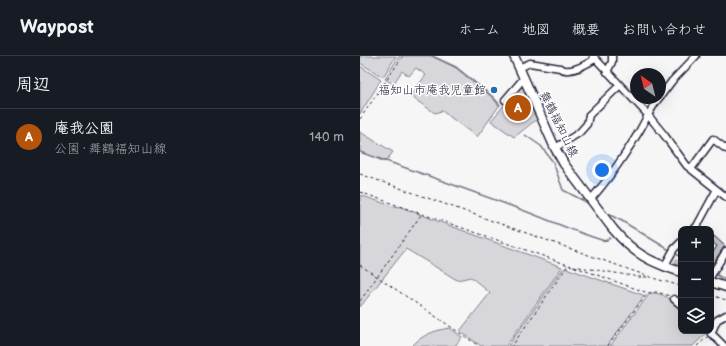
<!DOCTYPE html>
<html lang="ja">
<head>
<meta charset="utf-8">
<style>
	:root { --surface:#171b24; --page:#242831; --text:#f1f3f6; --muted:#9ea1a6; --line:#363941; --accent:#b45309 }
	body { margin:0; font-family:"Balsamiq Sans","Klee One",sans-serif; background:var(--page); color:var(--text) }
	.controls { position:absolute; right:12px; bottom:12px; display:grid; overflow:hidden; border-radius:8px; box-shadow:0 4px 16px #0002 }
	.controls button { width:36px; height:36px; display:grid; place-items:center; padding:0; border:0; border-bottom:1px solid var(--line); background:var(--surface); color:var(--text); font:20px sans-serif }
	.compass { position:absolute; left:270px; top:12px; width:36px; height:36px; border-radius:50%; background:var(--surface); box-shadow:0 4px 16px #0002; rotate:325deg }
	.you { position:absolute; left:242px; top:114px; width:14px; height:14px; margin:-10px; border:3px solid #fff; border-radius:50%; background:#1a73e8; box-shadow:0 0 0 6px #1a73e833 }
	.badge { display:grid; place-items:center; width:26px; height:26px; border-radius:50%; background:var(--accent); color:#fff; font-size:13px; font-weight:700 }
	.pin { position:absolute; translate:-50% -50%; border:2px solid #fff; box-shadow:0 1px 4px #0006 }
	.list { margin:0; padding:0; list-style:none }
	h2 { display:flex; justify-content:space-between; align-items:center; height:52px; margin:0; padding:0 16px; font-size:17px }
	h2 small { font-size:13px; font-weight:400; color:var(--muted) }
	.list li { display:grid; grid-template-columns:26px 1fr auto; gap:12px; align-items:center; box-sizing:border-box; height:56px; padding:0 16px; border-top:1px solid var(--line) }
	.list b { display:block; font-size:15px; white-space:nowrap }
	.list p { margin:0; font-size:13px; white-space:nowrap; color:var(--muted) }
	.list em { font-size:13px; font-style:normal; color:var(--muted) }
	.icon { flex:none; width:22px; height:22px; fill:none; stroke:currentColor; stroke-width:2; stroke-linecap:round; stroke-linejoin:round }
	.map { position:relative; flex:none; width:366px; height:290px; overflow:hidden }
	header { display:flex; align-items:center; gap:24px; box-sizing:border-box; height:56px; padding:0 20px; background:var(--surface); border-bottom:1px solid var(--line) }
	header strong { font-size:19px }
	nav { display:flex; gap:22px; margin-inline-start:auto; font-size:14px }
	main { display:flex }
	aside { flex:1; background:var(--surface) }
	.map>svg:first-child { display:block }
</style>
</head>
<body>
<header>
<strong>Waypost</strong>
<nav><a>ホーム</a><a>地図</a><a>概要</a><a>お問い合わせ</a></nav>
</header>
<main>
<aside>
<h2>周辺<small></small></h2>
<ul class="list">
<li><span class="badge">A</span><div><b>庵我公園</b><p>公園 · 舞鶴福知山線</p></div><em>140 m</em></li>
</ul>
</aside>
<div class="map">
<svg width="366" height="290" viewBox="0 0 366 290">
	<rect width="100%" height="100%" fill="#f6f6f7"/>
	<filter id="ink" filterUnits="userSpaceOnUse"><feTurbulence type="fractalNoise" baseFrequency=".025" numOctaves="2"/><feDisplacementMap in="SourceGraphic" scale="8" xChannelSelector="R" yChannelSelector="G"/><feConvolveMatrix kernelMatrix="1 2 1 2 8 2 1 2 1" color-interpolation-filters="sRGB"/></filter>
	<g filter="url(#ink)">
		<!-- green -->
		<path fill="#d7d7db" stroke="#7c7c8b" d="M0,0h36l-13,21 -23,-14z
			M39,0h33l24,12 37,30 6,8 -22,31 -35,-26 -7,2 -25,-17 16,-21 -10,-7 -7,8 -7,-5 -9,13 -8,-5z
			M0,10l21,14 -21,34z
			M163,26l17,37c-8,2 -18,13 -26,18l-23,-16z
			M0,76l33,20 -8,10 -25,-10z
			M0,139l32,11 9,1 55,21 106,39 -56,79h-25l-21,-15 30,-38 -19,-16 -14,3 -51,-31 -46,58z
			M206,212l77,27 1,1 -37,50h-99l54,-76z
			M290,237c14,-1 22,8 31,16v22h23l2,2 -13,13h-83z
			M90,272l12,9 -7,9h-43c10,-11 23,-16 38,-18z"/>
		<!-- shadow -->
		<path fill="#0003" d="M354,187l10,3 1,2 -14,21v-12l7,-10z
			M315,203l6,2v6l-7,-2 -1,-2z"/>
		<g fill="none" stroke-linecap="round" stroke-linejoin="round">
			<!-- stream -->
			<path stroke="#767685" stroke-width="1.5" d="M72,0l24,11 37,30 7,8
				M165,79l16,11 12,16 10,28 25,13
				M0,96c52,18 103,36 154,55 31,11 60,25 91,34l5,-3
				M250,159l12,6 49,30
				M314,197l7,4
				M355,218l11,6"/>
		</g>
		<!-- building -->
		<path fill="#c2c2c9" stroke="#22223b" d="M354,180l11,10 -14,20v-11l6,-9 -4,-3 1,-1 -2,-2z"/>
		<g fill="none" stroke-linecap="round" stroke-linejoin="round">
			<defs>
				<path id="minor" d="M233,0l55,59 17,21 22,30 39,31
					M159,12l11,-5 30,5c9,7 27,-4 35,-9
					M247,16l5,-10v-6
					M300,41l12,-16 24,-25
					M145,44l19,-22
					M195,92l24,-15 8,-9 2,-9 30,-29
					M331,113l22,-30 13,10
					M231,143c19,-21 34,-44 49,-69 6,-11 11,-22 19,-32
					M334,173l3,-3 19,-35
					M304,211l10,-18 7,-7
					M351,220l15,-25
					M314,243l7,6
					M350,276l14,14
					M351,278l6,-14 9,-5"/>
				<path id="major" d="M154,0l41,92 9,16 49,65c21,25 37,33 68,43
					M351,226l15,5"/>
			</defs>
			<!-- minor casing -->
			<use href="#minor" stroke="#22223b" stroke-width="9"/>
			<!-- major casing -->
			<use href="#major" stroke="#22223b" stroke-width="11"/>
			<!-- path -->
			<path stroke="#22223b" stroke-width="1" stroke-dasharray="3 3" stroke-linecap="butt" d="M0,63l43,-63
				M0,118l296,105 25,7
				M0,136c69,25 139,48 208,73l-56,81
				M0,209l119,81
				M209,209l79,28 9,-1 13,4
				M213,210l66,11h12
				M351,239l15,5
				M0,245l61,-86
				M248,290l39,-52
				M337,290l10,-9"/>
			<!-- minor -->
			<use href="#minor" stroke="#fff" stroke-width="6"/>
			<!-- major -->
			<use href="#major" stroke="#fff" stroke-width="8"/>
		</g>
	</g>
	<!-- markers -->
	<circle fill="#1f6fb2" stroke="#fff" stroke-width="1.5" cx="134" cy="34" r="4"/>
	<g text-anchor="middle" stroke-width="3" stroke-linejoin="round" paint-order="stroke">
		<!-- poi labels -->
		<g font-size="12" fill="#22223b" stroke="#fff" text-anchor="end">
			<text x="126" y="38">福知山市庵我児童館</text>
		</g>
		<!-- street labels -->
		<g font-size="12" fill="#22223b" stroke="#fff">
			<text transform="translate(199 68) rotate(64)" y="4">舞鶴福知山線</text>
		</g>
	</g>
</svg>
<div class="controls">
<button>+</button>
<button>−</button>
<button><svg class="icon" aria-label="layers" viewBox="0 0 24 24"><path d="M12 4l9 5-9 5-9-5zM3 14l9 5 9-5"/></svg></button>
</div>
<svg class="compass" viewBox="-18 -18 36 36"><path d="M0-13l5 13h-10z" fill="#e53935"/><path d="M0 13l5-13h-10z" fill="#9ea1a6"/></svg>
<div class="you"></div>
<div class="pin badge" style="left:158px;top:52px">A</div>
</div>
</main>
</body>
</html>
